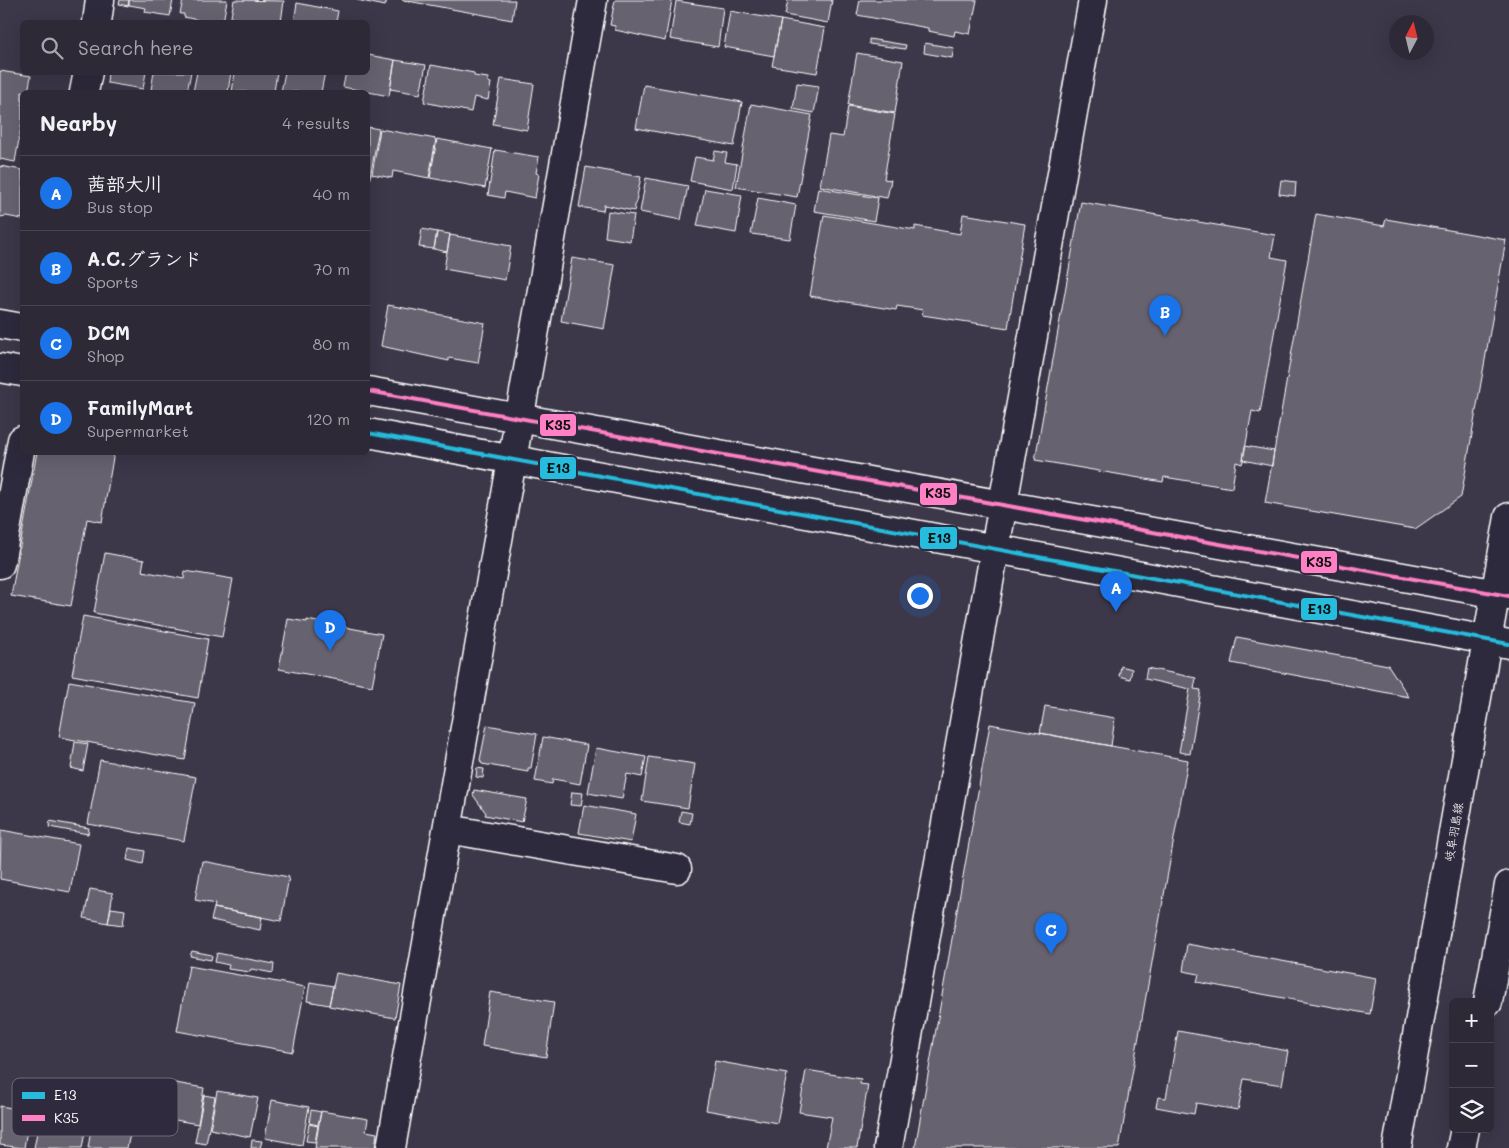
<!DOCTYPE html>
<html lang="en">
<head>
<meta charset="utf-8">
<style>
	:root { --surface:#2d2937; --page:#35313f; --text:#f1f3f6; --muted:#a7a6ad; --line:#484552; --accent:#1a73e8 }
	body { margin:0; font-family:Mali,"Klee One",sans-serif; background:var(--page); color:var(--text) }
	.controls { position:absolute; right:15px; bottom:15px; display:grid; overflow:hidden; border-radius:8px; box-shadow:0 5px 20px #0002 }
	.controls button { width:45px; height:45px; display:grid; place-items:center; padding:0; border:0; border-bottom:1px solid var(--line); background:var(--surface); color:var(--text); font:25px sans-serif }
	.compass { position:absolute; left:1389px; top:15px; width:45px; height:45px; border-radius:50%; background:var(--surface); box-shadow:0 5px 20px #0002; rotate:7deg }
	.you { position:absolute; left:919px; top:595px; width:18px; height:18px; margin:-12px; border:4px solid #fff; border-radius:50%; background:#1a73e8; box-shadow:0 0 0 8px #1a73e833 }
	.badge { display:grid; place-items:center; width:32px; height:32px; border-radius:50%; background:var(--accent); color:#fff; font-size:16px; font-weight:700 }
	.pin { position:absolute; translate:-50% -41px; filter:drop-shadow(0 1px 2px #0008) }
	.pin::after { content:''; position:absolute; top:26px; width:18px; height:15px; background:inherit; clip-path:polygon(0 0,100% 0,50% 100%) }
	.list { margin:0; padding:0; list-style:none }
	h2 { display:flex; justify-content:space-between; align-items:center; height:65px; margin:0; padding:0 20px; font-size:21px }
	h2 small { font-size:16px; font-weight:400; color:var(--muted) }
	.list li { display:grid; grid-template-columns:32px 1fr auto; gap:15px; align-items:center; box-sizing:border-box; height:75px; padding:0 20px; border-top:1px solid var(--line) }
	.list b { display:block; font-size:19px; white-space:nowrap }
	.list p { margin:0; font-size:16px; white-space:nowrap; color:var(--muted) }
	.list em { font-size:16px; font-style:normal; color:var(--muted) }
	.icon { flex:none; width:28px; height:28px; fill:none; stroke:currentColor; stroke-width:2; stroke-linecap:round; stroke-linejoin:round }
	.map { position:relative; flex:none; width:1509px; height:1148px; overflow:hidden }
	.search { position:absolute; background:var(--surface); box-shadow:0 5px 20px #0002; left:20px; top:20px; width:350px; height:55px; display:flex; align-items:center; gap:12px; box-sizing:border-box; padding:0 18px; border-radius:8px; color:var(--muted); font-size:19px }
	.panel { position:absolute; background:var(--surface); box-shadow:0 5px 20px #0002; left:20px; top:90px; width:350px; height:365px; border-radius:8px }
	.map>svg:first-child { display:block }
</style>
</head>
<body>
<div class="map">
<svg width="1509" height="1148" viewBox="0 0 1509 1148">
	<rect width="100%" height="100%" fill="#3c3749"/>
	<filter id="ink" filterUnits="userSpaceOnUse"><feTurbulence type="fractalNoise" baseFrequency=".02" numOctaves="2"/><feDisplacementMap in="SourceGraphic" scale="10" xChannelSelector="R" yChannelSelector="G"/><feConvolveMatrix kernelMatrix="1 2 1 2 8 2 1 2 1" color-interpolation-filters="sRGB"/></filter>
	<g filter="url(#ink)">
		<!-- building -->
		<path fill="#666270" stroke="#fff" d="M120,0h9l-1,6 -9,-2z
			M129,0h44l-3,16 -25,-4 1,-4 -17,-3z
			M183,0h44l-4,22h-26l1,-2 -14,-3v-3h-4z
			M234,0l50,1 -3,21h-51z
			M357,0h30l-2,6z
			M402,0h113l-3,20z
			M615,0h57l-7,41 -50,-11v-4l-5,-1z
			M788,0h44l-4,23 -43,-8z
			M860,0h117l-7,34 -15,-3 -1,5 -26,-5v-3l-71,-13z
			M676,1l47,7 -5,39 -48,-8z
			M297,3l41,8 -2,11h-42z
			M730,11l51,9 -7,36 -50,-9z
			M781,20l44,8 -8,45 -45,-7z
			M869,39l37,6 -1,4 -36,-5z
			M925,43l29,5 -2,10 -28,-5z
			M857,53l46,8 -8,52 -47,-8z
			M368,55l27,5 -6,36 -46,-9 3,-15h22z
			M395,60l31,5 -6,29 -30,-5z
			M431,65l43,8v3l14,2v4l3,1 -3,17 -14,-3 -3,15 -47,-10z
			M0,71l31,5 -3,16h-6v30l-7,40 -15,-3z
			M108,72h38l-3,17 -36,-6z
			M154,72h37l-4,20 -20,-2v2h-4l-12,-2z
			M197,72h34l-3,20h-35z
			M235,72h42l-3,20h-42z
			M285,72h40l-4,20h-40z
			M501,79l33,5 -7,46 -34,-6z
			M797,83l22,3 -5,27 -21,-4z
			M644,85l98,17 -8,44 -98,-18z
			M751,104l61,11 -15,82 -61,-10z
			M848,106l47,8 -11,65 7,1 -4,18 -67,-12 9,-51 14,2z
			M368,127l11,2 -10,53 -1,-1z
			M380,129l56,10 -7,39 -36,-7 -1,7 -20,-4z
			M437,139l55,10 -7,39 -55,-10z
			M495,150l44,7 -3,16 3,1 -4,24 -30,-6 -1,6 -16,-3z
			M715,151l12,2 -2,9 12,2 -4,25 -43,-8 5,-24 18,3z
			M0,166l22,4v49l-16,-3 -6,1z
			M586,167l55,10 -7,34 -30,-6 -1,6 -24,-4z
			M646,178l42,8 -7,34 -41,-8z
			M1281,180l15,2 -1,14 -16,-2z
			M818,188l60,10 -4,23 -60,-10z
			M705,189l37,6 -6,38 -39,-7z
			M758,198l38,7 -6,34 -39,-5z
			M1081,202l194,33 -4,22 16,3 -27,153 -8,-2 -9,49 -1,4 -6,-2 -4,26 -68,-11 -1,5 -128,-22z
			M608,211l26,4 -4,26 -25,-4z
			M963,214l62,10 -17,104 -86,-13 1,-5 -26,-4 -1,4 -86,-14 14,-81 91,15v-4l45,8z
			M1316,214l68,12 2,-7 120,21 -45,257 -46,32 -150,-26z
			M422,229l15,3 -3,17 -15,-2z
			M437,232l13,2 -3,18 -13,-3z
			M450,235l61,11 -6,34 -61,-11z
			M572,258l43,7 -11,64 -43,-8z
			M388,305l97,18 -7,40 -29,-5v3l-68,-15z
			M1245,446l29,5 -2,15 -29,-6z
			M37,452h77l-12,70 -15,-3 -16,87 -60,-10z
			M105,553l39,7 -2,11 42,8 1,-8 48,8 -11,58 -128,-24z
			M83,616l125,23 -10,59 -126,-23z
			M288,619l19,3v-2l75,14 -10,52 -93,-17z
			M1237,637l151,28 21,32 -178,-34z
			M1121,666l11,3 -2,10 -11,-3z
			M1147,668l49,10 -2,11 7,1 -11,64 -11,-2 11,-63 -45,-10z
			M69,681l126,22 -10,57 -126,-23z
			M1045,706l70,12 -4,28 -71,-13z
			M990,724l198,36 -69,388h-204z
			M487,725l50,9 -6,34h-3v4l-46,-8 -2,-4z
			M543,737l44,8 -7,39 -27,-5 -1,5 -17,-3z
			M75,742l13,2 -5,27 -12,-3z
			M596,748l50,9 -4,20 -15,-3 -5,25 -34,-6z
			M649,757l46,7 -7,44 -46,-7z
			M100,760l96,17 -12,64 -96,-17z
			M477,768l7,1 -1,9 -7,-1z
			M474,790l53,9 -5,23 -37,-7 1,-2 -13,-18z
			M572,792l11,1 -2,13 -11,-1z
			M584,805l52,9 -5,28 -52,-9z
			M681,811l11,2 -2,11 -11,-2z
			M50,821l39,7 -1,6 -39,-7z
			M1,830l78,14 -9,48 -70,-13z
			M129,848l16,3 -2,13 -16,-4z
			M202,861l87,16 -8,44 -67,-13 1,-4 -20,-4z
			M90,889l23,4 -5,30 -24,-5z
			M111,908l14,2 -2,15 -15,-2z
			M214,908l48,9 -2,13 -49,-10z
			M1187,944l189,34 -6,36 -173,-32 2,-8 -16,-3z
			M192,951l20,4 -1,5 -21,-4z
			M217,953l57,11 -1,9 -22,-4 -1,3 -22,-3 1,-4 -14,-3z
			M189,966l116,21 -12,65 -116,-21z
			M336,973l65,12 -6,33 -66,-12z
			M310,982l23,4 -4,19 -22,-4z
			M490,992l64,10 -8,55 -64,-11z
			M1178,1031l110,20 -6,34 -38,-6 -6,31 -42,-7 -2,11 -38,-7 2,-10 8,1z
			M715,1061l72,13 -10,49 -71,-13z
			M806,1070l55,9 -1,5 8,1 -11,63h-31l6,-31 -33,-5z
			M164,1081l40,7 -6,36 -40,-7z
			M217,1091l41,7 -8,39 -40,-8z
			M204,1095l11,2 -9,47 -11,-2z
			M272,1100l37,7 -7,38 -37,-7z
			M0,1106l30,5 -6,37 -24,-3z
			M311,1110l10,2 -3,13 -9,-2z
			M321,1111l47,8 -2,12 11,2 -2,15h-60z
			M57,1116l30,5 -5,27h-48l6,-31 16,4z
			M92,1123l39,7 -4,18h-39z
			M309,1124l9,2 -3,16 -9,-1z
			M252,1140l10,1 -2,7h-9z"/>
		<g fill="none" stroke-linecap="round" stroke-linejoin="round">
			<defs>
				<path id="minor" d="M97,22l3,-22
					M84,92l4,-20
					M0,324l22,4
					M0,368l22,4
					M368,391l1141,205
					M368,433l1141,211
					M0,564l22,-124
					M448,829l229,40
					M391,1148l202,-1148
					M888,1148l205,-1148"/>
				<path id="major" d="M1488,1002l21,-117
					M1397,1148l112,-631
					M1461,1148l4,-19"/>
			</defs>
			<!-- minor casing -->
			<use href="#minor" stroke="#fff" stroke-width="31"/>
			<!-- major casing -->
			<use href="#major" stroke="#fff" stroke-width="31"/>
			<!-- minor -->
			<use href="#minor" stroke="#2f2a3d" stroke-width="28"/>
			<!-- major -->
			<use href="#major" stroke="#2f2a3d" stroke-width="28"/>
			<defs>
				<path id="bus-1" d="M368,433l1141,211"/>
				<path id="bus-2" d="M368,391l1141,205"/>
			</defs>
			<!-- bus-1 casing -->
			<use href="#bus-1" stroke="#2f2a3d" stroke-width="8"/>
			<!-- bus-2 casing -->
			<use href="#bus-2" stroke="#2f2a3d" stroke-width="8"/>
			<!-- bus-1 -->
			<use href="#bus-1" stroke="#26bcdd" stroke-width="4"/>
			<!-- bus-2 -->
			<use href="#bus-2" stroke="#ff80c5" stroke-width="4"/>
		</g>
	</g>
	<g text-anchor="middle" stroke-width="4" stroke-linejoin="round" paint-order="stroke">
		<!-- street labels -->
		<g font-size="12" fill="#fff" stroke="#2f2a3d">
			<text transform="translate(1454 832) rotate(-80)" y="4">岐阜羽島線</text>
		</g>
	</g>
	<!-- legend -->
	<rect x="12" y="1078" width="166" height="58" rx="8" fill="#2f2a3d" stroke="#6d6a77" stroke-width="1"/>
	<rect x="22" y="1092" width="23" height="7" fill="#26bcdd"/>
	<rect x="22" y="1115" width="23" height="6" fill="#ff80c5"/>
	<g font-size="14" fill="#fff">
		<text x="54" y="1100">E13</text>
		<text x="54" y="1123">K35</text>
	</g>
	<g stroke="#2f2a3d" stroke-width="2">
		<rect x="539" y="413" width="38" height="24" rx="5" fill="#ff80c5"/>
		<rect x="539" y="456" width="38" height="24" rx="5" fill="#26bcdd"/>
		<rect x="919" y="482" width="39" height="24" rx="5" fill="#ff80c5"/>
		<rect x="919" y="526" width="39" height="24" rx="5" fill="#26bcdd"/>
		<rect x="1300" y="550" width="38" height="24" rx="5" fill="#ff80c5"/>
		<rect x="1300" y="597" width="38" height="24" rx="5" fill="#26bcdd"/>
	</g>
	<g font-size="14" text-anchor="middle" font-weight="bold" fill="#111">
		<text x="558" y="430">K35</text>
		<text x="558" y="473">E13</text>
		<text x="938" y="498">K35</text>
		<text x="939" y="543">E13</text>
		<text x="1319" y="567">K35</text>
		<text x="1319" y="614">E13</text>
	</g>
</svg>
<div class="controls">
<button>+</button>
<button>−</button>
<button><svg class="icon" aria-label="layers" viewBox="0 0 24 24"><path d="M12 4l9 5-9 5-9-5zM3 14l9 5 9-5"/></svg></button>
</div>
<svg class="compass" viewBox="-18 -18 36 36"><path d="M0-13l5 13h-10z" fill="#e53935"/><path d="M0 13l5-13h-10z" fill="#a7a6ad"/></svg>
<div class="you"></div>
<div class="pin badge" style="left:1116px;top:612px">A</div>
<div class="pin badge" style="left:1165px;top:336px">B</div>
<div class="pin badge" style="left:1051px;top:954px">C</div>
<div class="pin badge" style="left:330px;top:651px">D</div>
<div class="search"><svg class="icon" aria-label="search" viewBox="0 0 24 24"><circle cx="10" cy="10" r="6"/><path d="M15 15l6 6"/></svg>Search here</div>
<section class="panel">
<h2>Nearby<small>4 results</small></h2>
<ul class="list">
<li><span class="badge">A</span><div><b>茜部大川</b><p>Bus stop</p></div><em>40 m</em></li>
<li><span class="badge">B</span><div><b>A.C.グランド</b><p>Sports</p></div><em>70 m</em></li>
<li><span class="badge">C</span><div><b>DCM</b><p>Shop</p></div><em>80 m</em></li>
<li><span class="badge">D</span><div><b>FamilyMart</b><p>Supermarket</p></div><em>120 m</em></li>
</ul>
</section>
</div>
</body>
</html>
